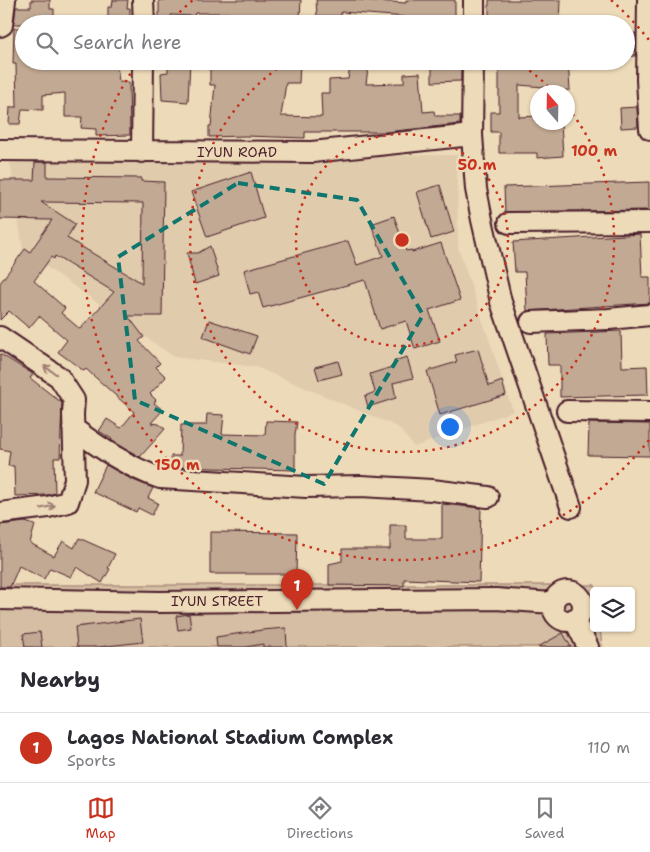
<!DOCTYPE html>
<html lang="en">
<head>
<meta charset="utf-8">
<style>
	:root { --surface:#fff; --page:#f2f2f3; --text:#2b2b33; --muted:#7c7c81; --line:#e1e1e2; --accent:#c8321e }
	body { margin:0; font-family:"Shantell Sans",sans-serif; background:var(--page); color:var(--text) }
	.controls { position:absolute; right:15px; bottom:15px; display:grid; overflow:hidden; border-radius:5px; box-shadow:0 1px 4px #0004 }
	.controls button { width:45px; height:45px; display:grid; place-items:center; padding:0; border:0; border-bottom:1px solid var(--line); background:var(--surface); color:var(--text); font:25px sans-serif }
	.compass { position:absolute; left:530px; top:85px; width:45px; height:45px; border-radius:50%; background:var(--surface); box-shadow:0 1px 4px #0004; rotate:340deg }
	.you { position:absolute; left:449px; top:426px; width:18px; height:18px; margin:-12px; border:4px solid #fff; border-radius:50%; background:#1a73e8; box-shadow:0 0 0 8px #1a73e833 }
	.badge { display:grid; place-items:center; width:32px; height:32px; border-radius:50%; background:var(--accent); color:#fff; font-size:16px; font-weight:700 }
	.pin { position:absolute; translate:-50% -41px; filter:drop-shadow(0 1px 2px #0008) }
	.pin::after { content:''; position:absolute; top:26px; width:18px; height:15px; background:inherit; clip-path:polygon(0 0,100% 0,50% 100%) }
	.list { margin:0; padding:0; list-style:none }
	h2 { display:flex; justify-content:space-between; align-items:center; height:65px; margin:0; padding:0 20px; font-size:21px }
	h2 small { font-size:16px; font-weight:400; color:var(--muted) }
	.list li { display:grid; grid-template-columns:32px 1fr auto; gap:15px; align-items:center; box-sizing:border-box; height:70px; padding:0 20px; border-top:1px solid var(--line) }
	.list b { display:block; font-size:19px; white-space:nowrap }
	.list p { margin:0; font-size:16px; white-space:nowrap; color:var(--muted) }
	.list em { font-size:16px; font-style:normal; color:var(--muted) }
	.icon { flex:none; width:28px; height:28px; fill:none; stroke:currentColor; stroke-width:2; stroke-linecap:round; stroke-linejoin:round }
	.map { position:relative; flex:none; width:650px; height:647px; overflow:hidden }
	.search { position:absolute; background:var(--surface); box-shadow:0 1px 4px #0004; left:15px; right:15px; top:15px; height:55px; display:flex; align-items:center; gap:12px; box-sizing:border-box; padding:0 18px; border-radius:28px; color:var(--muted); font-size:19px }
	.sheet { height:135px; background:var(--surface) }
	nav { display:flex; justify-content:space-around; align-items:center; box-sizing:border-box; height:70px; border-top:1px solid var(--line); background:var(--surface); font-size:14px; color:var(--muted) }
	nav a { display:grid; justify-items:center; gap:2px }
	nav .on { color:var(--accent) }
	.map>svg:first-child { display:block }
</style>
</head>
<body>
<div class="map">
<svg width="650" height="647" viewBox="0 0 650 647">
	<rect width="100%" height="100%" fill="#eddab8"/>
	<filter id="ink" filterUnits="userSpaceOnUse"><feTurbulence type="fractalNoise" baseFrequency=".02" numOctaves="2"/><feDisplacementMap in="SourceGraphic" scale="10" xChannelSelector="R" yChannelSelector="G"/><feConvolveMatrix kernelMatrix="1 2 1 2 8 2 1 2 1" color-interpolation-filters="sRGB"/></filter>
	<g filter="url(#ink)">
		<!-- built -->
		<path fill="#e0cbad" d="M9,154l175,3 273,-2 1,92 55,164 -99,36 -16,-20 -142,-60 -82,-10 -151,-107z"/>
		<!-- green -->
		<path fill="#d5bea3" stroke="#906e67" d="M0,585h595l1,6h-2v37h6l2,19h-602z"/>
		<!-- building -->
		<path fill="#c1a993" stroke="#4a1f2b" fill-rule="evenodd" d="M31,0h19v9h4v15h-40l2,-17h15z
			M113,0h15l-1,8h3v16h-22v-17h4z
			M159,0h142l-1,17h-21l-1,7h-7l-24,-5v3h-18v-9h-34l-1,3 -23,-1 -2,9h-3l-7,-2z
			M316,0h42l48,3v-3h49v17l-49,2v-2l-65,-5v4h-24z
			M489,0h72l-1,24h-33v-3l-38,-2z
			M14,28h10v33h31v2l21,1v-3h16v6l25,-2 2,17h10l1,53 -34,1v-7l-15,-1 1,-11h-17v-24l-22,2v15l-21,-1 -2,15h-11l1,-17h7l-1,-43h-3z
			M636,33l-1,23 -9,1v-23z
			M168,61h22l-2,41 -26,-2 -1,-27 7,-1z
			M210,61l21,1v6h24v-7h45l-1,22h-13l-5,33 41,1 -1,-24h8v-13l19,-1 3,-18h18l-3,23 38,-1v-9l16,-1 3,39 11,-1 1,5h25v8l-74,8h-81v6l-60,-2 -36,1v-11h2l4,-41h-5z
			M432,61h29v20l-29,1z
			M499,61h69l2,29 -26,2v-5l-25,-2v32l19,-1v6h23l2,34 -26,2v-5h-38v-21h-8v-20h8z
			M637,107l1,20 -17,1 -1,-20z
			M35,162h12v15l94,1v3l23,1 -2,134h-34l16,21 -5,4 21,22 -4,4 10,10 -16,17 6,6 -2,3 9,7 -12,13 8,1 6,5 -25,28 -29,-17 1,-1 -13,-8 8,-12 14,9 13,-16 -48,-43 -2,2 -26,-19 9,-12 -28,-24 -10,12 -20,-17 -9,9v-37l25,-34 5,3 22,-32 -52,-1v-39h34zM41,202l102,1 -1,80 -75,-45 8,-14zM55,256l59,36 -34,37 -19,-16 4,-5 -31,-27 17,-24 3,2z
			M251,172l13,46 -57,19 -16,-45z
			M649,182v28l-144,2 -1,-25z
			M440,185l14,47 -23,7 -14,-47z
			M394,216l12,35 6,-1v2l29,-9 19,57 -31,10 11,31 -25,8 -9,-28 -26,8 -15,-49 -102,28 -5,-16 -8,2 -6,-24 104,-29 9,24 26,-9 -12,-32z
			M640,234l2,43h8v26l-123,8 -2,-39h-10l-2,-30z
			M210,246l9,30 -24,8 -8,-31h11z
			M209,320l48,16 -7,18 -47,-17z
			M621,331l1,36 25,-1 1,29 -88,2v-32h-12l-1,-31z
			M478,349l11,37 13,-5 4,14 -66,20 -13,-44 30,-9 -2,-7z
			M0,354l33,20 -3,4 32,25 -2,55h-6l1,35 -7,2 -33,1 -1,-30h-6l2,-15 -10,-2z
			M407,357l6,21 -20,5 3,15 -28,9 -3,-11 10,-4 -5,-18 25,-8 -1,-5z
			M338,361l4,13 -23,6 -4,-13z
			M207,414l17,1 -2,19 43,1 1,-14 31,1 -2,13v35l-124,-3v-11h9l1,-31h25z
			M589,423l61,1v32l-62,-1z
			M106,465l25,14 22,9 -5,10 10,5 -6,12 -14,-7 -2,4 -43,-20z
			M442,504l39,4 -2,74 -75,-3v7l-75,-1v-21l13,-3v-12h48v-24h16v14h36z
			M25,522l10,3 -5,18 24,13 9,-15 11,7 5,-10 36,16 -7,14 2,1 -8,14 -25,-16 -6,10 -21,-9 -6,11 -25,-13 -9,21h-10v-62z
			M210,532l87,1 -1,41h-86z
			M189,614l2,14 -13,2 -2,-14z
			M140,619l3,23 -45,5h-21l-2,-20z
			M286,628l1,19h-24v-3l-17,3h-29l-1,-10 46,-7z
			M40,632l2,15h-17l-2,-13z
			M563,633l8,14h-33z"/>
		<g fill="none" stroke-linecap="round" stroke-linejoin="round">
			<defs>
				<path id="minor" d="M143,0l1,24
					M648,0l-1,80 3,49
					M474,24v-24
					M0,26l2,-1 3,-25
					M473,61l-1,74 4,54 6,31 19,82 70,205
					M0,150l312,2 160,-17
					M142,152l1,-91
					M509,223l141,-1
					M531,322l78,-3 41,-4
					M0,337l59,40 15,23 -1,14 2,66 -7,22 -20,5 -48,6
					M567,411l83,1
					M73,428c27,20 55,39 87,50l146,9 55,-1 71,4 56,7
					M553 606a15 15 0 1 1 30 0a15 15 0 1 1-30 0Z
					M0,599l159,3 337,-3 57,4
					M574,619l14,28"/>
			</defs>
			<!-- minor casing -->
			<use href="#minor" stroke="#4a1f2b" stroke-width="24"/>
			<!-- minor -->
			<use href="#minor" stroke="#eddab8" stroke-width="20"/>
		</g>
		<!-- one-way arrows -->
		<defs><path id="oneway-shaft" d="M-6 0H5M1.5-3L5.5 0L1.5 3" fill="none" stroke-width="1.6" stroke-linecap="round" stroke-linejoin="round" transform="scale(1.25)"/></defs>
		<g stroke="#9c7c72">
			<use href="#oneway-shaft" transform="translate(50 370) rotate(-147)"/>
			<use href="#oneway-shaft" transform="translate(48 507) rotate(-11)"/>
		</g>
	</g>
	<!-- marked area -->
	<path fill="none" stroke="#0f766e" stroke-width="4" stroke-dasharray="10 6" stroke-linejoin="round" d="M238,183l119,17 66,115 -99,169 -189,-84 -17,-143z"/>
	<!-- distance rings -->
	<g fill="none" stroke="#c8321e" stroke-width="2.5" stroke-dasharray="2.5 5">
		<circle cx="402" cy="240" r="106"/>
		<path d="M517 62A212 212 0 0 1 553 91M568 108A212 212 0 1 1 287 62"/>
		<path d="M649 440A318 318 0 0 1 138 62M169 23A318 318 0 0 1 193 0M611 0A318 318 0 0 1 649 40"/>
	</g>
	<g text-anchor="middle" stroke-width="5" stroke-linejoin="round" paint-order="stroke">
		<!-- street labels -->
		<g font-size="14" fill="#4a1f2b" stroke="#eddab8">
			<text x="237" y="157">IYUN ROAD</text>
			<text x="217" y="606">IYUN STREET</text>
		</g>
	</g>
	<circle cx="402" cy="240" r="8" fill="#c8321e" stroke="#eddab8" stroke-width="2.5"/>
	<g font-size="15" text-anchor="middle" font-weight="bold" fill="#c8321e" stroke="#eddab8" stroke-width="5" stroke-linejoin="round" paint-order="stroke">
		<text x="594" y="156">100 m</text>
		<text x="477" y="170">50 m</text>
		<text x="177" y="470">150 m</text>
	</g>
</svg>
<div class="controls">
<button><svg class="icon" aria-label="layers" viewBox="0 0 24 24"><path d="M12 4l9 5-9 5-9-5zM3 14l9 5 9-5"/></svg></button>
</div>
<svg class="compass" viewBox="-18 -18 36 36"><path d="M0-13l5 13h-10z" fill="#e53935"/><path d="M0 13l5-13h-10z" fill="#7c7c81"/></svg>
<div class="you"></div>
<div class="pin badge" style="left:297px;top:610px">1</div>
<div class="search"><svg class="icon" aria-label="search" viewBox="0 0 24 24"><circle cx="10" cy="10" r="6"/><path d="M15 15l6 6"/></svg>Search here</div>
</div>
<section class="sheet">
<h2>Nearby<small></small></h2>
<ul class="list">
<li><span class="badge">1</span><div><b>Lagos National Stadium Complex</b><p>Sports</p></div><em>110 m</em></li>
</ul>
</section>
<nav>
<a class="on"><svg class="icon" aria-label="map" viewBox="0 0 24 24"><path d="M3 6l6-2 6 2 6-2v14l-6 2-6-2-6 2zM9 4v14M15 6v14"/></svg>Map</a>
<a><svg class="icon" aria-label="directions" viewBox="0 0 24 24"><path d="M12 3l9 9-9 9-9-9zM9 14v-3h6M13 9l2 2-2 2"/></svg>Directions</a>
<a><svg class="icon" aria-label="saved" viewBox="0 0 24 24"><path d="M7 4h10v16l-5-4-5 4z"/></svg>Saved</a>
</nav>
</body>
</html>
